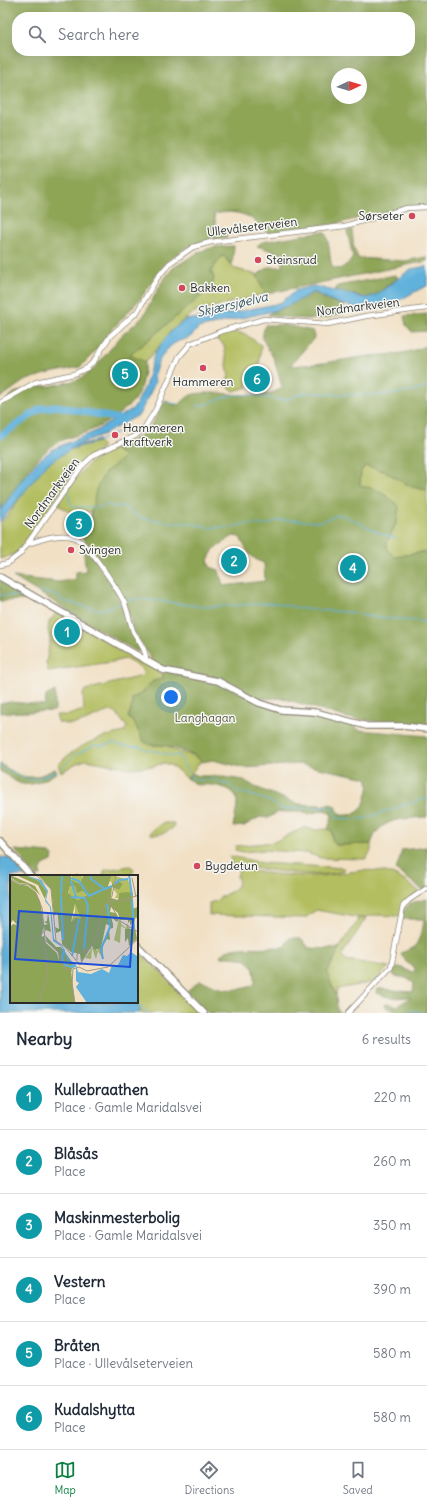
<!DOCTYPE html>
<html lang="en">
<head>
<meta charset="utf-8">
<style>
	:root { --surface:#fff; --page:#f2f2f3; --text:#1f2937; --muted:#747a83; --line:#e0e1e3; --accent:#0b8043 }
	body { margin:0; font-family:Delius,sans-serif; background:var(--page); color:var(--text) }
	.compass { position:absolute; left:331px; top:68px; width:36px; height:36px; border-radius:50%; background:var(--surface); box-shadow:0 4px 16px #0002; rotate:86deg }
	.you { position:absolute; left:171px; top:697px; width:14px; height:14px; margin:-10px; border:3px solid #fff; border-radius:50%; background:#1a73e8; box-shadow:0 0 0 6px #1a73e833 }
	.badge { display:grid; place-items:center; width:26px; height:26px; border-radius:50%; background:var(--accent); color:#fff; font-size:13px; font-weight:700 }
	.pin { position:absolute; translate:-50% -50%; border:2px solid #fff; box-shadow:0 1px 4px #0006 }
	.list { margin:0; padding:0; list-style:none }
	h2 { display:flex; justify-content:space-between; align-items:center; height:52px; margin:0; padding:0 16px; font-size:17px }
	h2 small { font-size:13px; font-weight:400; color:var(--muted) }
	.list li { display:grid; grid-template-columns:26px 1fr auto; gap:12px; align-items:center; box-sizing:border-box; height:64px; padding:0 16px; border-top:1px solid var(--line) }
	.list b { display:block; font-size:15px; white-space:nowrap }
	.list p { margin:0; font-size:13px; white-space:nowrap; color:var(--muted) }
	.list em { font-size:13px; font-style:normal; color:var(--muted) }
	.icon { flex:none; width:22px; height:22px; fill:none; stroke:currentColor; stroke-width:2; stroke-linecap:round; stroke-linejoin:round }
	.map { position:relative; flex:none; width:427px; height:1013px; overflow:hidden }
	.search { position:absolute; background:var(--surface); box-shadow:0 4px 16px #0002; left:12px; right:12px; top:12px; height:44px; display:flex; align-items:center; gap:10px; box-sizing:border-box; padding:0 14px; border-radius:16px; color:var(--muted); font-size:15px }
	.sheet { height:436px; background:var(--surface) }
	nav { display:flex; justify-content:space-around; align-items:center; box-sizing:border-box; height:56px; border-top:1px solid var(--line); background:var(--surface); font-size:11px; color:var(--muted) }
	nav a { display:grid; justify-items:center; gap:2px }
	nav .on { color:var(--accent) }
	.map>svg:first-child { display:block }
</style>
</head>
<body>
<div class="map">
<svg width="427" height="1013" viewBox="0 0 427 1013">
	<rect width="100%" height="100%" fill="#f6f6f2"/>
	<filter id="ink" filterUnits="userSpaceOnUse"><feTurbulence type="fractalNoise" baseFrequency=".025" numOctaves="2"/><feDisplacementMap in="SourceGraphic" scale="8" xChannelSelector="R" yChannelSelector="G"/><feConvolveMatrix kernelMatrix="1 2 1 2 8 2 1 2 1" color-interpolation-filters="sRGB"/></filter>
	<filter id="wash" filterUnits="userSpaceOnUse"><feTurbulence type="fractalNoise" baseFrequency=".012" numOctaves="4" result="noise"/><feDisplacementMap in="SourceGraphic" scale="16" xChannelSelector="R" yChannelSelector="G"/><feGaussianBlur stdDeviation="0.9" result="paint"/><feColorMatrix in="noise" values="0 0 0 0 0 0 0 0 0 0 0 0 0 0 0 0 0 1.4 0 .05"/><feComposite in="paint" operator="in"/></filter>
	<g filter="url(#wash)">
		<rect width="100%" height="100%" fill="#f1e0c4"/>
		<!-- green -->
		<path fill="#b3be60" stroke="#6f7446" d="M223,255l10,13 24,7 8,19 -71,18 -16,13 -33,37 -15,-7 29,-25 55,-52 -3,-7z
			M235,332l10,2 16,11 -2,24 -12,14 1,4 -14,4 -10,-7 5,-7 -5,-32 -11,-8z
			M98,441l5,5 -25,22 -63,86 -15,5v-35c15,-15 23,-34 36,-51 14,-19 40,-26 62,-32z
			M113,449l13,7c-26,21 -28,24 -33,56l-13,-1 -7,3 -16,-10c18,-25 26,-41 56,-55z
			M366,466l18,5 28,16 15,3v61l-32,6 -8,-8v-6l10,-22 -23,-32 -9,-1 -5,-3 1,-15z
			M57,612l101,57v3l5,2v5l-10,2 -12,13 -9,4v9l-4,10 8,9 7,15 7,4h15l13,7 15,3 8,6 -14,17 -15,-12 -8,-3 -10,3 -24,2 -44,-8 -9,3 -16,9 -3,-7c17,-19 41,-28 66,-33l3,-5 -11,-14 -6,-2c-18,5 -33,18 -52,11l-2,-7h12l16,-5 -1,-16 2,-4 57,-14 2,-4 -4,-5 -15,-8 -13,3 -64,9 -2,-8 4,-23 -2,-10 1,-8z
			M162,823h11l1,3c-3,6 -18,10 -24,8l1,-2z
			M305,827l9,3 14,-1 4,2v9l4,5 35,-1v7l-5,8 -45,-1 -14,-5 -44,-3 -19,2 -9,-2 1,-4 38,-4z
			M230,856l33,7 81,5 1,2c-26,12 -83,-4 -113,-3z
			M130,866l4,3 -3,7h-28l2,-6z
			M239,869c25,4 50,7 76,7 25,0 55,-12 79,-1 9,4 18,11 26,17l-13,8 -8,16 -25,-1 -13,3 -45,-8 -11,8 -96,-3v-12l7,-2c7,-8 20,-8 23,-19l-2,-5z
			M366,918l-24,37 4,5 43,7 -15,15 -37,7 -1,7 -9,-23 13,-26 17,-25v-3z
			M137,949l64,64h-61l-1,-8 -7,-3h5z"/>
		<!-- forest -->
		<path fill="#8ea556" stroke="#5c6840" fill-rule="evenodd" d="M0,0h427v205l-56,10 -36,9 -67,9c-16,-18 -30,-24 -54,-19l2,11 8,5 3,7 -20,3 -22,8 -19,14 -26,37 -34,37 -13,18 -13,13 -35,7 -21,7 -24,17zM17,17h393v34h-393zM337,74h24v24h-24z
			M352,230l2,18 4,10 46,3 23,-4v4l-162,33 -8,-19 12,-8h13v-13l-25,-8 5,-4 56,-10h7c5,11 4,24 7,35l8,2 10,-7 3,-5 -6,-26z
			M234,246l-2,19 -9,-10 -12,16 3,7 -2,9 -82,68 15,7c-1,11 -3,25 -9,35 -8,13 -33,29 -47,34 -13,5 -26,7 -37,15 -20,14 -37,45 -52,64v-105l14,-12 20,-7h16l28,-6 15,-10 29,-35 21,-18 19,-35 11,-14 26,-16 15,-5z
			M395,275l3,2 -22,18 -10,3 -31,-8 3,-4z
			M314,292l9,6 21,8v7c-25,10 -50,5 -76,2 7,-6 15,-6 23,-11 8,-4 14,-10 23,-12z
			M427,314v17l-15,1 -6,-7 -2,-9z
			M265,325h19l29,6 1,7 -24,28c24,-1 47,-5 71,-9 23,-3 45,-1 66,-12v145l-15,-3 -28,-16 -18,-5 -5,4 -1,15c5,3 10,2 15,4 9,5 17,10 24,17l-2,15 -10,22v6l8,8 32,-6v176l-79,-9 -66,-20 -22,1 -39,-20 -54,-10 -14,-7 -19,-31 -7,-22 -28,-48 -17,-24 5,-2 9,-45 8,-16 21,-18 -12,-7c34,-14 35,-17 52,-49 16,10 14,2 26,-5 5,-2 14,-2 19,-2 20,-1 56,9 72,-6l-8,-28 -12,-21zM233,536l7,1c6,12 10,22 24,26l1,18 -42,5 -4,-16 -9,-3 -2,-7 6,-11z
			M83,547l4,2 27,40 27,62 -3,1c-43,-24 -83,-50 -125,-75l46,5 17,-3v-7l10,-1z
			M0,580l25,15v5l-25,1z
			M167,670l51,12 57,27 44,7 32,8 8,6 68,6v81c-24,2 -48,0 -56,27l-35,1 -4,-5v-9l-4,-2 4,-13 -3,-4 -5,-2 -16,4 -8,-2h-22l-10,6 -8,-1 -16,9 -11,1c1,-8 4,-17 4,-25 0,-17 -29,-18 -40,-17l-10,-7 6,-5 4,3h20l27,4 11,7 43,17 23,1 2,4v-4c11,-2 13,0 17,10 15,1 23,-3 26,-18 2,-7 4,-12 1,-19l-68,-14 -54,4 -32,-8 -11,2 -7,-7 -30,-10h-15l-7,-4 -7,-15 -8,-9 4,-10v-9l9,-4 12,-13 10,-2v-5z
			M55,691v19l-1,1 -54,2v-9l10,-2 35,3 1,-9z
			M0,764c25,15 28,18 55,5l2,3c-10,7 -26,16 -38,11 -7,-3 -13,-9 -19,-12z
			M427,847v41l-4,2 -27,-20 6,-20z
			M15,850l35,3 3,3 -1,5 -9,4 -3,8 1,3h-6z
			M427,899v114h-30l-2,-3 -8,-2 -2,-3 2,-2 10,3 13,-8v-1l-19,1 -15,-5 1,-4c3,-1 29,3 36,3l1,-9 -8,-5 -12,-2 -1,-3 1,-3 6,-3 11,5 4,-1v-3l-9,-6 -5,-9 14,-6 7,-15 2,-11 -1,-2h-21l1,-7 7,-9z
			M290,938h11l8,10 26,1 5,-2 -13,26 9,23 1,13 4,4h-133l-21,-22 12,-10c8,0 11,4 18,6 11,4 29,3 38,-3 1,-26 -11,-27 -34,-27l-1,-2 12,-7 52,-1z"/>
		<!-- water -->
		<path fill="#61b1dc" stroke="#466e84" d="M427,266v20c-11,4 -30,17 -39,19 -26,7 -52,0 -74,-13l-24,13 -17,6 -75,17c-2,3 -5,7 -8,9 -5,3 -11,3 -15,6 -12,7 -23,26 -20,40l-16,32 -35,19 -33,13 28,-7 -1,2 -27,7 -25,16 -46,57v-11l19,-28 20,-23 14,-11 41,-17 40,-24 11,-21 10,-35 16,-21 14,-11 46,-7 49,-10 17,-13 16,-4 53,12 10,-3 35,-26z
			M0,857l11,1 16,18h-16v126h121l7,3 1,8h-140z"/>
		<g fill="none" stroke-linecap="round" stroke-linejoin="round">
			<!-- stream -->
			<path stroke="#61b1dc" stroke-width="1" d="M166,402l11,2
				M197,406c12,-1 24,-9 37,-11 17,-2 32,3 48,5 8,0 16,-7 24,-7 35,1 89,6 121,-6
				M99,441l19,-9
				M68,491l2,12 5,4h27l4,-3 7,3 9,-1 19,12 34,5h16l11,3 3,-1 3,3 25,-1 10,-3 24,1 9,-4 11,-1 34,2 18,-8 19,8 21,11 17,5
				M39,591l19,5 5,5 37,9 19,-6
				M0,595l21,1
				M126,600l17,-1 62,8 71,-4 27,6 55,4 6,3 63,6
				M0,766c13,6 24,17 39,12 6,-2 12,-6 18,-7
				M61,769l12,-13 22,-11 5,1 14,-3 9,3 18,1 5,3 9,1 18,5 6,-1 10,20 5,5 21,-1 4,4 10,1 10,9h6l24,8 13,8 50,-2 5,11 25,1 65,-21
				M139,1005l8,8
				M405,1013l7,-3 13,3"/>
			<!-- river -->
			<path stroke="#61b1dc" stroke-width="7" d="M0,436l40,-27 17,-3 67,14"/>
		</g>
	</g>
	<g filter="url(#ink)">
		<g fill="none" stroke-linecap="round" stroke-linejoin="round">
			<defs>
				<path id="minor" d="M0,403l36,-21 38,-8 13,-6 7,-7 16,-25 27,-24 20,-34 13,-15 23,-16 18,-5 134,-16 62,-18 20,-1
					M28,544c14,-5 33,-12 48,-6 12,6 43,53 49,66 3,9 5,18 8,27 5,10 14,19 13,30
					M0,565l8,-2 12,-9 62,-88 12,-11 41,-19 10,-9 11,-18 23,-52 11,-13 32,-13 42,-12 64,5 38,-8 61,-8
					M348,1013l43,-46 12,-61 6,-6 18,-12"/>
				<path id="tertiary" d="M0,577l163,93 55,11 41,22 22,7 34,2 52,14h37l23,3
					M0,841l31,35
					M137,945l67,68"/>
			</defs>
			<!-- minor casing -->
			<use href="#minor" stroke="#8e8678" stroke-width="6"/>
			<!-- tertiary casing -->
			<use href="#tertiary" stroke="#8e8678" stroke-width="8"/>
			<!-- minor -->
			<use href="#minor" stroke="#fff" stroke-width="4.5"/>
			<!-- tertiary -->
			<use href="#tertiary" stroke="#fff" stroke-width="5.5"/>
		</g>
	</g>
	<!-- markers -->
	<g fill="#d1495b" stroke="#f6f6f2" stroke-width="1.5">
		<circle cx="412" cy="216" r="4"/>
		<circle cx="258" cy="260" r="4"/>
		<circle cx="182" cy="288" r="4"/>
		<circle cx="203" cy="368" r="4"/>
		<circle cx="115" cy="435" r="4"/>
		<circle cx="71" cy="550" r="4"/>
		<circle cx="197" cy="866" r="4"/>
	</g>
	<g text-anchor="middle" stroke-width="3" stroke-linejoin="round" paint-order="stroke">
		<!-- poi labels -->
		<g font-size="12" fill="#2b2b2b" stroke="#f6f6f2" text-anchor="start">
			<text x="404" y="220" text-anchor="end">Sørseter</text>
			<text x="266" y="264">Steinsrud</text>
			<text x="190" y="292">Bakken</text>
			<text x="203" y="386" text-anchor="middle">Hammeren</text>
			<text x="123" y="432">Hammeren<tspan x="123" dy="14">kraftverk</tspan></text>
			<text x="79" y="554">Svingen</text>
			<text x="205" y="870">Bygdetun</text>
		</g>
		<!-- street labels -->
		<g font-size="12" fill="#2b2b2b" stroke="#f6f6f2">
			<text transform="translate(252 227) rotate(-7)" y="4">Ullevålseterveien</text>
			<text transform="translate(358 307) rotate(-7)" y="4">Nordmarkveien</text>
			<text transform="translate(52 493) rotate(-54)" y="4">Nordmarkveien</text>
		</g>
		<!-- park labels -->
		<g font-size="12" fill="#54573b" stroke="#f6f6f2">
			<text x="205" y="722">Langhagan</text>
		</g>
		<!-- water labels -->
		<g font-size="13" font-style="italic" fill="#3e5a69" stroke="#f6f6f2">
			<text transform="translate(232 304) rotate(-13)" y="5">Skjærsjøelva</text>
		</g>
	</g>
	<!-- overview -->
	<g transform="translate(10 875)">
		<rect width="128" height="128" fill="#f1e0c4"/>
		<path d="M61.5 4a5.5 5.5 0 1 1 11 0a5.5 5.5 0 1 1-11 0ZM102,0l16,5 4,13h-13l-1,5h-3l2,-4 -5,-7 7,3 4,-6 -4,-3 -6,3 -3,-3zM60,11h5l12,9 -9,5 -4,-1 -6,-5zM65,29l6,15 -10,3 4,-10zM109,44l3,6 4,3 1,-5 3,6 -2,1 -7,-4 -1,17 -6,-3zM93,68v16l-5,-8 -2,8 -4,-11 -1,11 -6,-1 8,-12 4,5z" fill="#b3be60"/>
		<path d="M0,0l25,11 5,9 -12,-11 -9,-1 -9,-6zM6,0h9l14,6 8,11 -2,7 -7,-14zM28,0h33v5l9,4 3,-8 -3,-1h32l-4,11h4v-5l1,3 6,-3 4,3 -4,6 -7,-3 -1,11 7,2 1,-7 9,-1 5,1 -1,16 6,-2v13l-2,-3 -2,5 3,17 -8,7 -1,-8 -3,4v-13h8l-1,-6 -2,2v-4l-2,2v-3h-8l-2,-7 -7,-6 -1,5 6,1 3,6 -2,3 -6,-5 2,7v4l-4,1 1,11 -3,-1 -3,5 6,-18 -4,-2 -5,24 -6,2 -3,-4 -11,16 -1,-8 -9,-2 -9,-8 -1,-13 -5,2 -1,-6 4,2 -1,-13 -1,-3 -3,3 -3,-27zM60,11h5l2,7 5,-2 5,4 -9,5 -4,-2 -6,-5zM65,29l6,15 -5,-1 -5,4zM0,4l8,5 10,2 8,7 4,8 4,24 4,-1 -4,-2 3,-1 1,-9 3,20 -5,-2 -1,2 -1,-6 -3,11 3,-1 2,7 11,10 2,8 -1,-9 -11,-10 -2,-7 11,12h5l14,19 -4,4 4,33h-65v-76l3,-3 4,1 -4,-5 -3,4z" fill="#8ea556" fill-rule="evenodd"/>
		<path d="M15,0l16,5 7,11 -2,9 5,7 3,32 9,8 5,11 8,7 2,7 13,2 11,-5 7,4 3,-8h6l5,-10 4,1 4,-4 6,4 1,47h-51l-11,-16 3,-4 -3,-2v-14l-6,1 3,-4 -6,-5 -5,-12 -9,-6 -3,-34 -5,-6 2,-9 -8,-11z" fill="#61b1dc"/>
		<path fill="none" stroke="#61b1dc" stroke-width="2" d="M80,0l1,4 14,10 7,-3M119,0l3,21M61,3l8,3 10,15 15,-7M61,6l5,16M105,9l4,-4 9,-1M51,20l1,-20M51,21l2,44M61,22l14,1 3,9 -4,42M122,24l2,30M54,74l-2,9 3,7 7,2M62,81l7,-37M93,84l-2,-10 9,-22 -3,-23"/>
		<path fill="none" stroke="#a29887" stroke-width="1" d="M26,0l15,14 5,52 9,6 15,18M0,3l9,6 10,1 7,8 6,15 3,32 13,12 7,16 7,3M122,3l4,19M100,26l16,-1 12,-5M99,27l11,19 18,11M67,85v-6l14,-6M70,90l17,-30 5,-25 10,-14 4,-21M29,128l2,-10 7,-15 -1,-21 -6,-22 3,-4M65,128l-3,-19 1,-15 6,-2 8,4 21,-4 30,-28"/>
		<path fill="#1d4ed8" fill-opacity="0.15" stroke="#1d4ed8" stroke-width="2" d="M9,36l114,8 -3,48 -115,-8z"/>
		<rect width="128" height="128" fill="none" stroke="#2b2b2b" stroke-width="2"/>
	</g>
</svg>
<svg class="compass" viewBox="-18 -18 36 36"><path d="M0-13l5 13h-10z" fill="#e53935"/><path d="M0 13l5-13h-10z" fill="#747a83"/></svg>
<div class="you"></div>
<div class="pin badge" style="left:67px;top:632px;background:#0f9aa8">1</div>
<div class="pin badge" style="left:234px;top:561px;background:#0f9aa8">2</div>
<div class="pin badge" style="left:79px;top:524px;background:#0f9aa8">3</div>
<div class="pin badge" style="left:353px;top:568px;background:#0f9aa8">4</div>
<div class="pin badge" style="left:125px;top:374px;background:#0f9aa8">5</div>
<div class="pin badge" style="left:257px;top:379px;background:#0f9aa8">6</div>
<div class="search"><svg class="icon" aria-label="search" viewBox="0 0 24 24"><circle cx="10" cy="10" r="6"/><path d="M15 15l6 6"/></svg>Search here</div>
</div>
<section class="sheet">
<h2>Nearby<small>6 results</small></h2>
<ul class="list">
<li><span class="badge" style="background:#0f9aa8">1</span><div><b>Kullebraathen</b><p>Place · Gamle Maridalsvei</p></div><em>220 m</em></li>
<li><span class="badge" style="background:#0f9aa8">2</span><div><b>Blåsås</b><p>Place</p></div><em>260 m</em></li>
<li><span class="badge" style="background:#0f9aa8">3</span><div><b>Maskinmesterbolig</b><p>Place · Gamle Maridalsvei</p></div><em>350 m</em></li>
<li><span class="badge" style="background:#0f9aa8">4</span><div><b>Vestern</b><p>Place</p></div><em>390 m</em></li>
<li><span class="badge" style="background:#0f9aa8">5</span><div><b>Bråten</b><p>Place · Ullevålseterveien</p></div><em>580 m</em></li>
<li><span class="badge" style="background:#0f9aa8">6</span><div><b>Kudalshytta</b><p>Place</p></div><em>580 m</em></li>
</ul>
</section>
<nav>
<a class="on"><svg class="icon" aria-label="map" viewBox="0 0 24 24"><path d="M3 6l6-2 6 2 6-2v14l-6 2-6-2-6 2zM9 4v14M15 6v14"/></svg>Map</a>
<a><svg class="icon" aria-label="directions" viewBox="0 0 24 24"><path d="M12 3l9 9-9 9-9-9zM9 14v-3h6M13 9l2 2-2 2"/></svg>Directions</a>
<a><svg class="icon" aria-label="saved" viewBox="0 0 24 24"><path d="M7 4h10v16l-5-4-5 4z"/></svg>Saved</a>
</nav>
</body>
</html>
